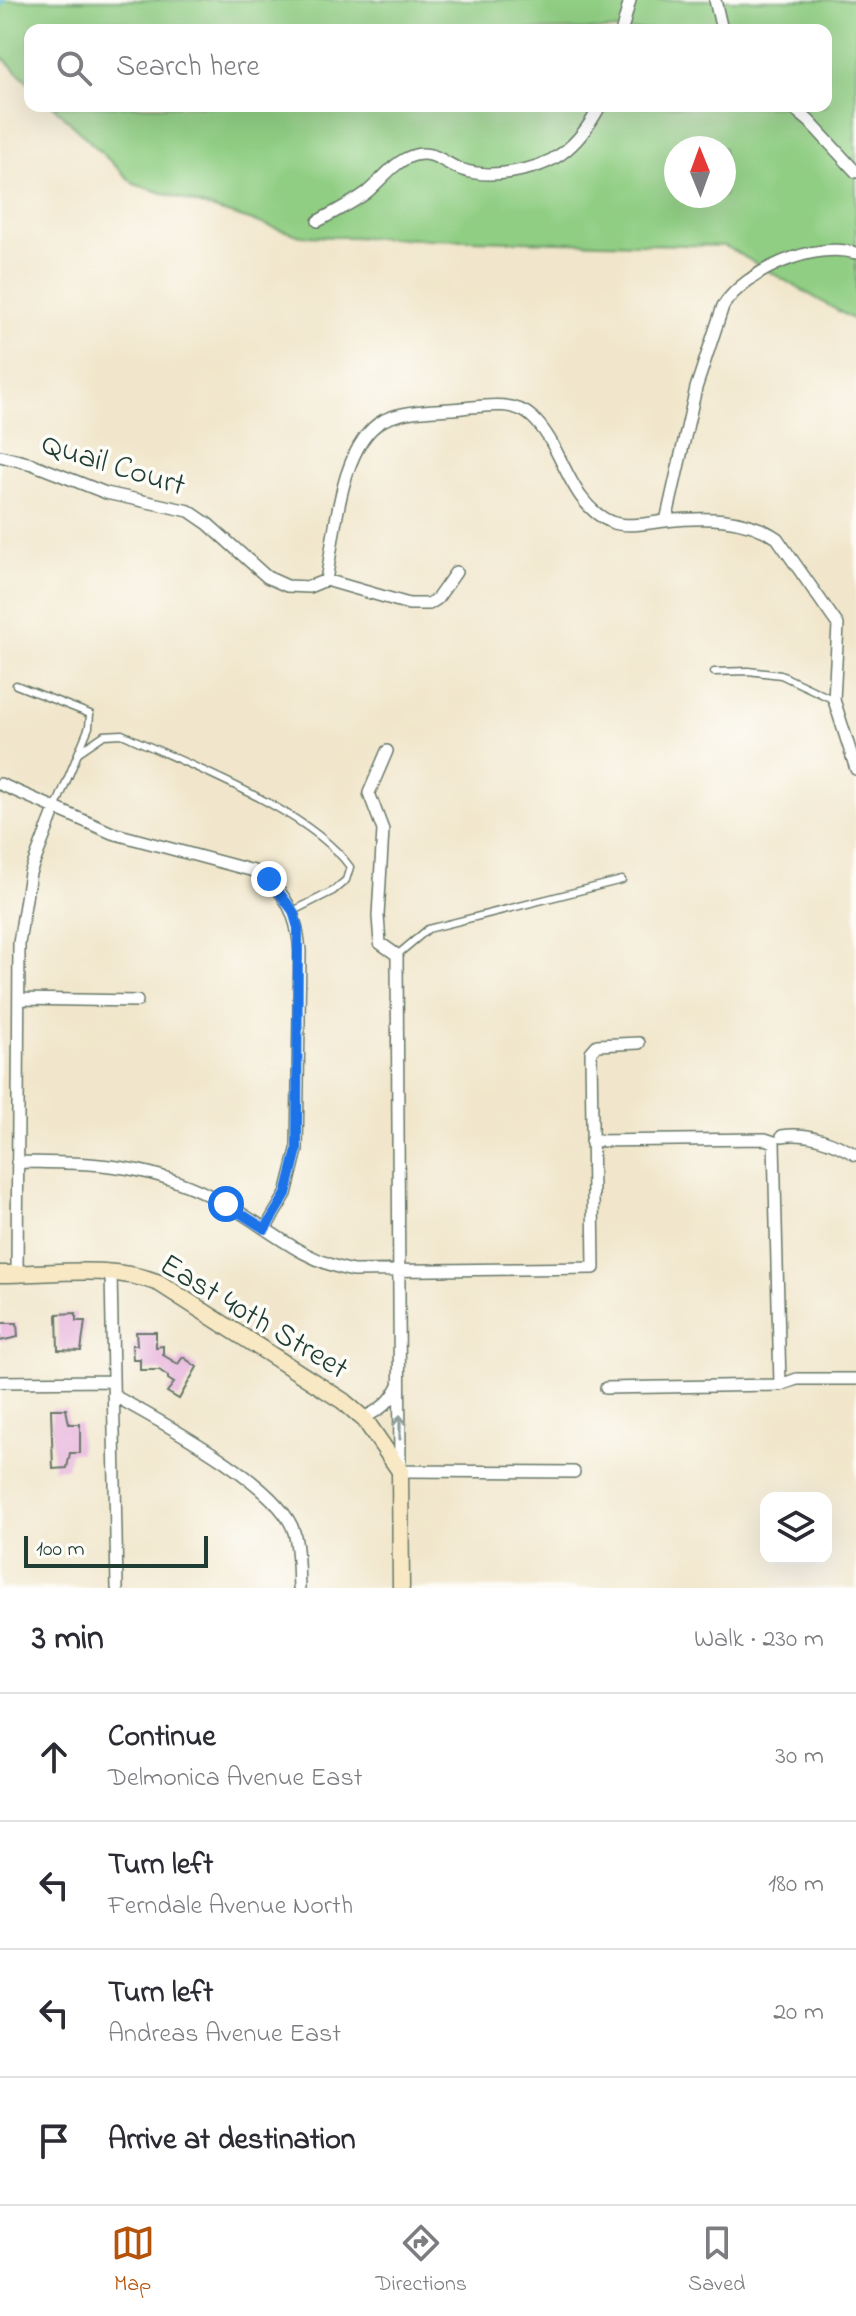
<!DOCTYPE html>
<html lang="en">
<head>
<meta charset="utf-8">
<style>
	:root { --surface:#fff; --page:#f2f2f3; --text:#2b2b33; --muted:#7c7c81; --line:#e1e1e2; --accent:#b45309 }
	body { margin:0; font-family:"Indie Flower",sans-serif; background:var(--page); color:var(--text) }
	.controls { position:absolute; right:24px; bottom:24px; display:grid; overflow:hidden; border-radius:16px; box-shadow:0 8px 32px #0002 }
	.controls button { width:72px; height:72px; display:grid; place-items:center; padding:0; border:0; border-bottom:2px solid var(--line); background:var(--surface); color:var(--text); font:40px sans-serif }
	.compass { position:absolute; left:664px; top:136px; width:72px; height:72px; border-radius:50%; background:var(--surface); box-shadow:0 8px 32px #0002; rotate:359deg }
	.scale { position:absolute; left:24px; bottom:20px; width:184px; box-sizing:border-box; padding-left:8px; border:4px solid #1f3d34; border-top:0; font-size:22px; line-height:28px; white-space:nowrap; color:#1f3d34; -webkit-text-stroke:6px #fdfcf7; paint-order:stroke }
	.stop { position:absolute; width:24px; height:24px; margin:-18px; border:6px solid #1a73e8; border-radius:50%; background:#fff }
	.stop.end { background:#1a73e8; border-color:#fff; box-shadow:0 2px 8px #0008 }
	.list { margin:0; padding:0; list-style:none }
	h2 { display:flex; justify-content:space-between; align-items:center; height:104px; margin:0; padding:0 32px; font-size:34px }
	h2 small { font-size:26px; font-weight:400; color:var(--muted) }
	.list li { display:grid; grid-template-columns:52px 1fr auto; gap:24px; align-items:center; box-sizing:border-box; height:128px; padding:0 32px; border-top:2px solid var(--line) }
	.list b { display:block; font-size:30px; white-space:nowrap }
	.list p { margin:0; font-size:26px; white-space:nowrap; color:var(--muted) }
	.list em { font-size:26px; font-style:normal; color:var(--muted) }
	.icon { flex:none; width:44px; height:44px; fill:none; stroke:currentColor; stroke-width:2; stroke-linecap:round; stroke-linejoin:round }
	.map { position:relative; flex:none; width:856px; height:1588px; overflow:hidden }
	.search { position:absolute; background:var(--surface); box-shadow:0 8px 32px #0002; left:24px; right:24px; top:24px; height:88px; display:flex; align-items:center; gap:20px; box-sizing:border-box; padding:0 28px; border-radius:16px; color:var(--muted); font-size:30px }
	.sheet { height:616px; background:var(--surface) }
	nav { display:flex; justify-content:space-around; align-items:center; box-sizing:border-box; height:112px; border-top:2px solid var(--line); background:var(--surface); font-size:22px; color:var(--muted) }
	nav a { display:grid; justify-items:center; gap:4px }
	nav .on { color:var(--accent) }
	.map>svg:first-child { display:block }
</style>
</head>
<body>
<div class="map">
<svg width="856" height="1588" viewBox="0 0 856 1588">
	<rect width="100%" height="100%" fill="#fdfcf7"/>
	<filter id="ink" filterUnits="userSpaceOnUse"><feTurbulence type="fractalNoise" baseFrequency=".0125" numOctaves="2"/><feDisplacementMap in="SourceGraphic" scale="16" xChannelSelector="R" yChannelSelector="G"/><feConvolveMatrix kernelMatrix="1 2 1 2 8 2 1 2 1" color-interpolation-filters="sRGB"/></filter>
	<filter id="wash" filterUnits="userSpaceOnUse"><feTurbulence type="fractalNoise" baseFrequency=".006" numOctaves="4" result="noise"/><feDisplacementMap in="SourceGraphic" scale="32" xChannelSelector="R" yChannelSelector="G"/><feGaussianBlur stdDeviation="1.8" result="paint"/><feColorMatrix in="noise" values="0 0 0 0 0 0 0 0 0 0 0 0 0 0 0 0 0 1.4 0 .05"/><feComposite in="paint" operator="in"/></filter>
	<g filter="url(#wash)">
		<rect width="100%" height="100%" fill="#f1e6cb"/>
		<!-- green -->
		<path fill="#90ce83" stroke="#58865c" stroke-width="2" fill-rule="evenodd" d="M0,0h856v321l-131,-75 -424,-10 -167,-52 -81,-78h773v-76h-796v54l-30,-29zM676,148h48v48h-48z"/>
		<g fill="none" stroke-linecap="round" stroke-linejoin="round">
			<!-- stream -->
			<path stroke="#61bfdf" stroke-width="4" d="M0,6l4,-6"/>
		</g>
		<g id="blocks">
			<!-- building -->
			<path fill="#e6afda" d="M76,1313v8h9l-4,30 -23,-1 -1,-36z
				M0,1323h17l1,14 -18,4z
				M136,1332h20v15l7,-1v9l15,9 5,-7 14,10 -18,32 -12,-7 7,-9 -6,-4v-3l-9,-6h-19v-11h-7l-1,-14h5z
				M51,1409h15l3,15h11v29h-10l-3,15 -14,1z"/>
		</g>
	</g>
	<g filter="url(#ink)">
		<use href="#blocks" fill-opacity="0" stroke="#687869" stroke-width="2"/>
		<g fill="none" stroke-linecap="round" stroke-linejoin="round">
			<defs>
				<path id="service" d="M714,672l34,-1 33,4 53,25
					M16,685l74,29 -1,13 -34,82
					M79,752l25,-17 18,-1c64,30 188,76 228,133l-4,13 -13,11 -40,20
					M397,955l31,-26 194,-49"/>
				<path id="minor" d="M715,0l7,30
					M622,30l8,-30
					M791,106l18,15 47,51
					M318,221c16,-9 33,-17 48,-28 15,-12 29,-33 49,-38 18,-5 29,8 45,14 29,11 77,2 101,-15 17,-12 30,-31 39,-48
					M0,456l32,8 74,29 83,18 19,13 59,53 20,9 22,1 17,-7 83,24h20l8,-5 19,-27
					M666,521l30,-133 27,-82c23,-36 92,-65 133,-53
					M326,580c9,-45 14,-137 58,-160 23,-11 54,-9 78,-12 22,-2 52,-8 70,9 32,29 36,87 79,105 17,6 37,1 54,-1 38,-4 79,-5 112,17l61,87 -4,75 22,69
					M387,751l-18,42 14,37 -5,86 2,27 17,12 3,516 174,1
					M0,784l112,49 142,38c32,18 43,44 46,80l-3,199 -11,44 -21,35
					M19,999l118,2
					M782,1136c27,-4 51,6 74,19
					M591,1141l174,-2 9,3 6,243
					M17,1162c80,1 135,1 207,41 47,26 74,56 129,68l241,-3 -3,-216 6,-7 42,-2
					M111,1272l6,316
					M17,1274l2,-331 11,-70 25,-64
					M0,1382l113,-1
					M606,1388l174,-3 17,-6h59
					M113,1395c44,25 167,89 181,137 5,18 4,38 5,56
					M363,1418c17,-8 28,-16 36,-33"/>
				<path id="secondary" d="M0,1274c53,0 109,-10 159,9l184,118 22,19 35,51 1,117"/>
			</defs>
			<!-- service casing -->
			<use href="#service" stroke="#687869" stroke-width="9"/>
			<!-- minor casing -->
			<use href="#minor" stroke="#687869" stroke-width="14"/>
			<!-- secondary casing -->
			<use href="#secondary" stroke="#687869" stroke-width="19"/>
			<!-- service -->
			<use href="#service" stroke="#fff" stroke-width="6"/>
			<!-- minor -->
			<use href="#minor" stroke="#fff" stroke-width="11"/>
			<!-- secondary -->
			<use href="#secondary" stroke="#f8e8c3" stroke-width="16"/>
		</g>
		<!-- one-way arrows -->
		<defs><path id="oneway-shaft" d="M-6 0H5M1.5-3L5.5 0L1.5 3" fill="none" stroke-width="1.6" stroke-linecap="round" stroke-linejoin="round" transform="scale(2)"/></defs>
		<use stroke="#8f9e9a" href="#oneway-shaft" transform="translate(400 1427) rotate(-90)"/>
	</g>
	<g fill="none" stroke-linecap="round" stroke-linejoin="round" filter="url(#ink)">
		<!-- route -->
		<path stroke="#1a73e8" stroke-width="10" d="M226,1204l39,25 21,-35 11,-44 1,-222 -5,-17 -24,-32"/>
	</g>
	<g text-anchor="middle" stroke-width="7" stroke-linejoin="round" paint-order="stroke">
		<!-- street labels -->
		<g font-size="32" fill="#1f3d34" stroke="#fdfcf7">
			<text transform="translate(114 463) rotate(17)" y="11">Quail Court</text>
			<text transform="translate(255 1315) rotate(31)" y="11">East 40th Street</text>
		</g>
	</g>
</svg>
<div class="controls">
<button><svg class="icon" aria-label="layers" viewBox="0 0 24 24"><path d="M12 4l9 5-9 5-9-5zM3 14l9 5 9-5"/></svg></button>
</div>
<svg class="compass" viewBox="-18 -18 36 36"><path d="M0-13l5 13h-10z" fill="#e53935"/><path d="M0 13l5-13h-10z" fill="#7c7c81"/></svg>
<div class="scale">100 m</div>
<div class="stop" style="left:226px;top:1204px"></div>
<div class="stop end" style="left:269px;top:879px"></div>
<div class="search"><svg class="icon" aria-label="search" viewBox="0 0 24 24"><circle cx="10" cy="10" r="6"/><path d="M15 15l6 6"/></svg>Search here</div>
</div>
<section class="sheet">
<h2>3 min<small>Walk · 230 m</small></h2>
<ul class="list">
<li><svg class="icon" aria-label="ahead" viewBox="0 0 24 24"><path d="M12 20V5M6 11l6-6 6 6"/></svg><div><b>Continue</b><p>Delmonica Avenue East</p></div><em>30 m</em></li>
<li><svg class="icon" aria-label="left" viewBox="0 0 24 24"><path d="M17 20v-9H6M10 6l-5 5 5 5"/></svg><div><b>Turn left</b><p>Ferndale Avenue North</p></div><em>180 m</em></li>
<li><svg class="icon" aria-label="left" viewBox="0 0 24 24"><path d="M17 20v-9H6M10 6l-5 5 5 5"/></svg><div><b>Turn left</b><p>Andreas Avenue East</p></div><em>20 m</em></li>
<li><svg class="icon" aria-label="arrive" viewBox="0 0 24 24"><path d="M6 21V4h12l-3 4 3 4H6"/></svg><div><b>Arrive at destination</b></div></li>
</ul>
</section>
<nav>
<a class="on"><svg class="icon" aria-label="map" viewBox="0 0 24 24"><path d="M3 6l6-2 6 2 6-2v14l-6 2-6-2-6 2zM9 4v14M15 6v14"/></svg>Map</a>
<a><svg class="icon" aria-label="directions" viewBox="0 0 24 24"><path d="M12 3l9 9-9 9-9-9zM9 14v-3h6M13 9l2 2-2 2"/></svg>Directions</a>
<a><svg class="icon" aria-label="saved" viewBox="0 0 24 24"><path d="M7 4h10v16l-5-4-5 4z"/></svg>Saved</a>
</nav>
</body>
</html>
